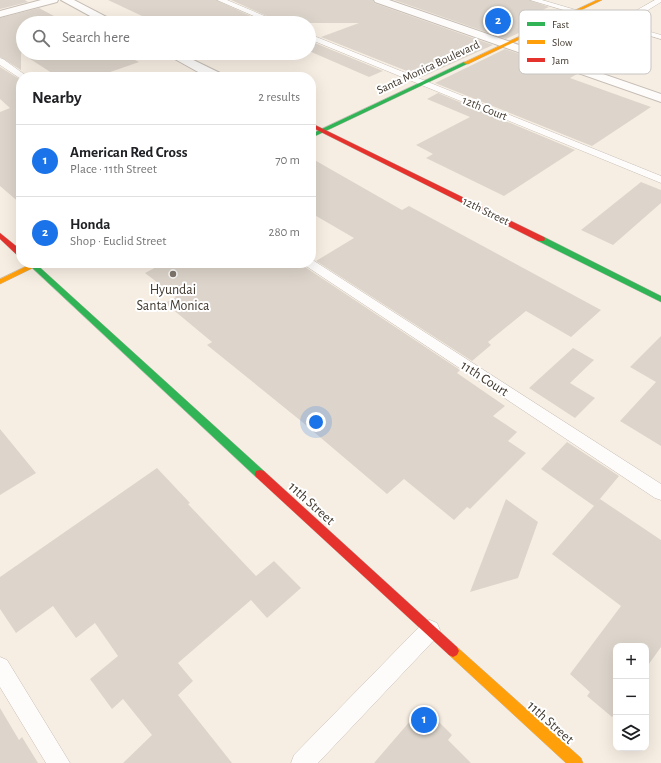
<!DOCTYPE html>
<html lang="en">
<head>
<meta charset="utf-8">
<style>
	:root { --surface:#fff; --page:#f2f2f2; --text:#202124; --muted:#757577; --line:#e0e0e0; --accent:#1a73e8 }
	body { margin:0; font-family:"Alegreya Sans",sans-serif; background:var(--page); color:var(--text) }
	.controls { position:absolute; right:12px; bottom:12px; display:grid; overflow:hidden; border-radius:8px; box-shadow:0 4px 16px #0002 }
	.controls button { width:36px; height:36px; display:grid; place-items:center; padding:0; border:0; border-bottom:1px solid var(--line); background:var(--surface); color:var(--text); font:20px sans-serif }
	.you { position:absolute; left:316px; top:422px; width:14px; height:14px; margin:-10px; border:3px solid #fff; border-radius:50%; background:#1a73e8; box-shadow:0 0 0 6px #1a73e833 }
	.badge { display:grid; place-items:center; width:26px; height:26px; border-radius:50%; background:var(--accent); color:#fff; font-size:13px; font-weight:700 }
	.pin { position:absolute; translate:-50% -50%; border:2px solid #fff; box-shadow:0 1px 4px #0006 }
	.list { margin:0; padding:0; list-style:none }
	h2 { display:flex; justify-content:space-between; align-items:center; height:52px; margin:0; padding:0 16px; font-size:17px }
	h2 small { font-size:13px; font-weight:400; color:var(--muted) }
	.list li { display:grid; grid-template-columns:26px 1fr auto; gap:12px; align-items:center; box-sizing:border-box; height:72px; padding:0 16px; border-top:1px solid var(--line) }
	.list b { display:block; font-size:15px; white-space:nowrap }
	.list p { margin:0; font-size:13px; white-space:nowrap; color:var(--muted) }
	.list em { font-size:13px; font-style:normal; color:var(--muted) }
	.icon { flex:none; width:22px; height:22px; fill:none; stroke:currentColor; stroke-width:2; stroke-linecap:round; stroke-linejoin:round }
	.map { position:relative; flex:none; width:661px; height:763px; overflow:hidden }
	.search { position:absolute; background:var(--surface); box-shadow:0 4px 16px #0002; left:16px; top:16px; width:300px; height:44px; display:flex; align-items:center; gap:10px; box-sizing:border-box; padding:0 14px; border-radius:22px; color:var(--muted); font-size:15px }
	.panel { position:absolute; background:var(--surface); box-shadow:0 4px 16px #0002; left:16px; top:72px; width:300px; height:196px; border-radius:16px }
	.map>svg:first-child { display:block }
</style>
</head>
<body>
<div class="map">
<svg width="661" height="763" viewBox="0 0 661 763">
	<rect width="100%" height="100%" fill="#f7eee3"/>
	<!-- building -->
	<path fill="#ddd5cb" d="M0,0h25l3,2 -28,7z
		M108,0h108l50,23h-109z
		M231,0h142l1,3 119,42 -71,32 -101,-40 38,-14h-77z
		M394,0h135l20,7 -31,14 15,5 -27,13z
		M39,8l28,15h-44v30h98l18,9 -43,15h-38l-37,-24v17l-21,-13v-39z
		M546,30l70,22 -28,15 -70,-24z
		M310,41l73,30 -14,6 -60,-26z
		M505,49l72,25 -7,4 81,29 -59,39 -157,-63z
		M0,67l21,13v124l-21,-18v-74l10,-4 -10,-9z
		M438,93l137,57 -71,46 -78,-38 7,-4 -17,-9 54,-28 -43,-18z
		M311,158l91,52 7,-4 192,104 -30,27 -45,-26 -38,31 3,3 -19,16 -156,-100 38,-23 -43,-25z
		M641,182l20,8v13l-48,42 -32,-15z
		M164,263h139l2,4 155,103 -3,3 48,33 -12,10 24,16 -9,9 18,12 -56,56 -3,-2 -13,13 -50,-41 -17,15 -86,-73 -94,-76 5,-3 -47,-39 11,-6 -31,-24z
		M661,336v110l-41,-25 36,-39 -26,-15z
		M573,348l21,12 -24,23 25,15 -20,20 -46,-30z
		M0,429l36,44 -36,22z
		M567,442l52,34 -25,30 -53,-37z
		M157,468l33,35 -2,1 68,72 18,-15 27,27 -34,30 -16,-18 -73,63 15,18 -15,14 54,68h-109l29,-28 -29,-36 -11,10 -22,-30 28,-23 -23,-33 -19,15 -23,-32 -37,27 -16,-24v-32z
		M506,499l32,23 -20,56 -48,14z
		M600,499l61,41v107l-15,21v-22h-30v66l-4,5 -25,-21 3,-4 -20,-18 51,-68 -69,-52z
		M423,706l29,29 -4,5 23,23h-97z
		M0,708l19,32 3,-3 16,26h-38z"/>
	<g fill="none" stroke-linecap="round" stroke-linejoin="round">
		<defs>
			<path id="lane" d="M217,0h10l54,23h-11z
				M530,0h12l119,35v4z
				M655,0h6v2l-29,18 -25,-7 4,-2 17,4z
				M309,34l352,142v7l-352,-144z
				M0,58l3,1 25,18h-7v2l-21,-14z
				M311,259l350,225v16l-6,-2 -349,-232 -2,-3h7z
				M430,620l7,3 3,7 -3,7 -119,126h-27l3,-8 129,-132z
				M0,657l7,3 63,103h-24l-46,-76z"/>
			<path id="street" d="M41,0h17l-1,2 -57,15v-6z
				M61,0h13l44,23h-15z
				M374,0h15l272,94v8l-286,-100z
				M164,53h15l43,21 1,3h-16z"/>
			<path id="fast" d="M464,62l5,1 -158,75v-4z
				M538,237h6l117,59v6l-123,-61z
				M27,263h8l229,208 1,3 -1,3 -4,1 -4,-1z"/>
			<path id="slow" d="M597,0h5l-134,64 -5,-1z
				M33,263h10l-43,21v-5z
				M453,645l4,2 124,111 2,5h-17l-117,-108 -2,-4 2,-4z"/>
			<path id="jam" d="M311,123l233,114 1,2 -1,2h-6l-227,-114z
				M0,233l21,17v6h-3l-18,-17z
				M260,470l4,1 193,176 2,4 -2,4 -4,2 -4,-2 -193,-178 -1,-3 1,-3z"/>
		</defs>
		<!-- lane casing -->
		<use href="#lane" stroke="#c6beb5" stroke-width="1"/>
		<!-- street casing -->
		<use href="#street" stroke="#c6beb5" stroke-width="2"/>
		<!-- fast casing -->
		<use href="#fast" stroke="#c6beb5" stroke-width="1"/>
		<!-- slow casing -->
		<use href="#slow" stroke="#c6beb5" stroke-width="1"/>
		<!-- jam casing -->
		<use href="#jam" stroke="#c6beb5" stroke-width="1"/>
		<!-- lane -->
		<use href="#lane" fill="#fefcfb" fill-rule="evenodd"/>
		<!-- street -->
		<use href="#street" fill="#fefcfb" fill-rule="evenodd"/>
		<!-- fast -->
		<use href="#fast" fill="#30b455" fill-rule="evenodd"/>
		<!-- slow -->
		<use href="#slow" fill="#ff9f0a" fill-rule="evenodd"/>
		<!-- jam -->
		<use href="#jam" fill="#e5322d" fill-rule="evenodd"/>
	</g>
	<!-- markers -->
	<circle fill="#81786e" stroke="#fff" stroke-width="1.5" cx="173" cy="274" r="4"/>
	<g text-anchor="middle" stroke-width="4" stroke-linejoin="round" paint-order="stroke">
		<!-- far-street labels -->
		<g font-size="12" fill="#41392f" stroke="#fff">
			<text transform="translate(428 67) rotate(-25)" y="4">Santa Monica Boulevard</text>
			<text transform="translate(485 108) rotate(22)" y="4">12th Court</text>
			<text transform="translate(486 211) rotate(26)" y="4">12th Street</text>
		</g>
		<!-- poi labels -->
		<g font-size="14" fill="#41392f" stroke="#fff">
			<text x="173" y="294">Hyundai<tspan x="173" dy="16">Santa Monica</tspan></text>
		</g>
		<!-- street labels -->
		<g font-size="14" fill="#41392f" stroke="#fff">
			<text transform="translate(485 378) rotate(33)" y="5">11th Court</text>
			<text transform="translate(312 503) rotate(42)" y="5">11th Street</text>
			<text transform="translate(551 722) rotate(42)" y="5">11th Street</text>
		</g>
	</g>
	<!-- legend -->
	<rect x="519" y="10" width="132" height="64" rx="6" fill="#fff" stroke="#c6c4c1" stroke-width="1"/>
	<rect x="527" y="22" width="18" height="4" fill="#30b455"/>
	<rect x="527" y="40" width="18" height="4" fill="#ff9f0a"/>
	<rect x="527" y="58" width="18" height="4" fill="#e5322d"/>
	<g font-size="11" fill="#41392f">
		<text x="552" y="28">Fast</text>
		<text x="552" y="46">Slow</text>
		<text x="552" y="64">Jam</text>
	</g>
</svg>
<div class="controls">
<button>+</button>
<button>−</button>
<button><svg class="icon" aria-label="layers" viewBox="0 0 24 24"><path d="M12 4l9 5-9 5-9-5zM3 14l9 5 9-5"/></svg></button>
</div>
<div class="you"></div>
<div class="pin badge" style="left:424px;top:720px">1</div>
<div class="pin badge" style="left:498px;top:21px">2</div>
<div class="search"><svg class="icon" aria-label="search" viewBox="0 0 24 24"><circle cx="10" cy="10" r="6"/><path d="M15 15l6 6"/></svg>Search here</div>
<section class="panel">
<h2>Nearby<small>2 results</small></h2>
<ul class="list">
<li><span class="badge">1</span><div><b>American Red Cross</b><p>Place · 11th Street</p></div><em>70 m</em></li>
<li><span class="badge">2</span><div><b>Honda</b><p>Shop · Euclid Street</p></div><em>280 m</em></li>
</ul>
</section>
</div>
</body>
</html>
